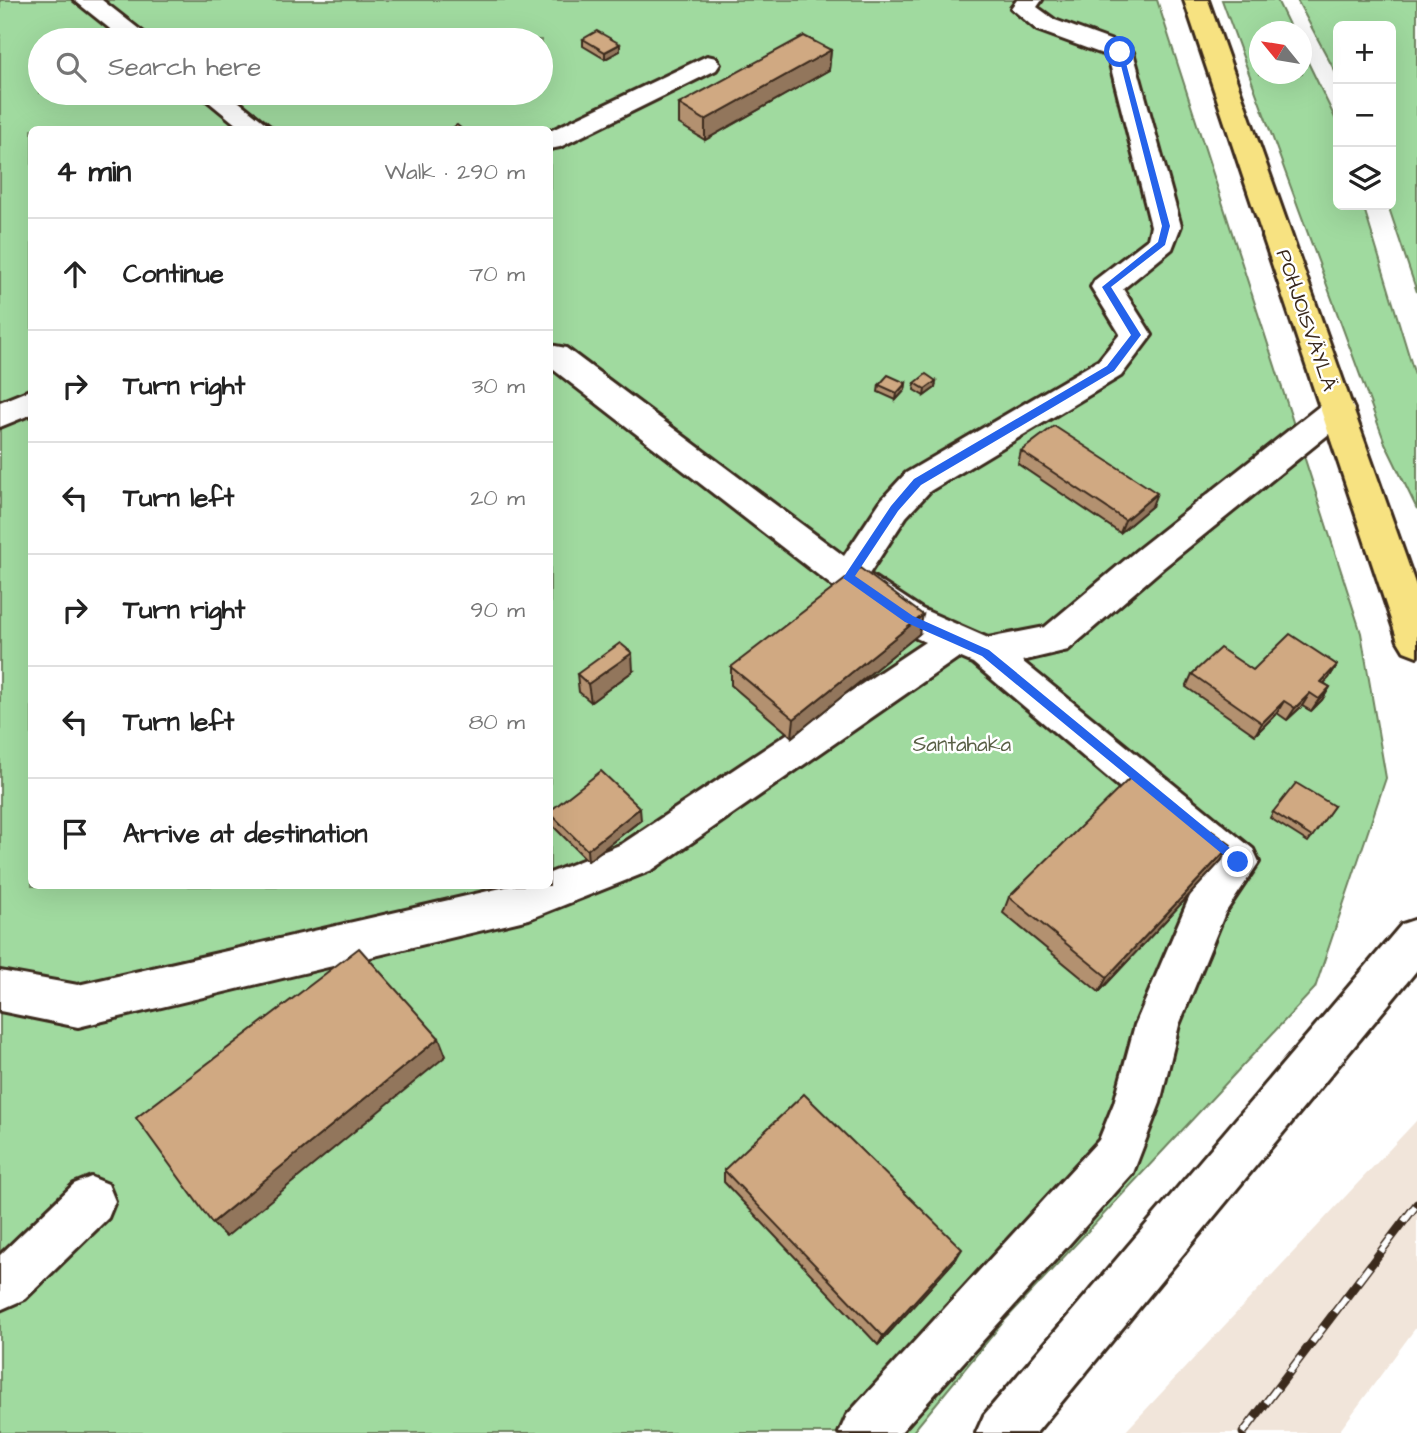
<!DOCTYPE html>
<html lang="en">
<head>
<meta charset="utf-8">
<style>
	:root { --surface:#fff; --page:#f2f2f2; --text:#222; --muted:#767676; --line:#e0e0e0 }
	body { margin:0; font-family:"Architects Daughter",sans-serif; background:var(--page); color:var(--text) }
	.controls { position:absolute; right:21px; top:21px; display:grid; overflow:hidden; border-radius:10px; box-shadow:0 7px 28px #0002 }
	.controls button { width:63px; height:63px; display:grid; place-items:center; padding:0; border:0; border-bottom:2px solid var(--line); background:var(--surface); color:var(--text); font:35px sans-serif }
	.compass { position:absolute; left:1249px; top:21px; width:63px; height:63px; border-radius:50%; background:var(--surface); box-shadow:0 7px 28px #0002; rotate:300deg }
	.stop { position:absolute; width:21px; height:21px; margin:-16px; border:5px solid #2563eb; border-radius:50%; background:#fff }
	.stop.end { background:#2563eb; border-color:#fff; box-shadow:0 2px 7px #0008 }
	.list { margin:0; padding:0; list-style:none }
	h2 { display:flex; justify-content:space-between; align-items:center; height:91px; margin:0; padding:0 28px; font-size:30px }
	h2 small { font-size:23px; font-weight:400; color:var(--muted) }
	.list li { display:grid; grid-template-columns:46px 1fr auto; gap:21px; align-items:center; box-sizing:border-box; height:112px; padding:0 28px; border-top:2px solid var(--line) }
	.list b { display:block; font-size:26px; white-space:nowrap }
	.list em { font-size:23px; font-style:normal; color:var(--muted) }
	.icon { flex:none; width:38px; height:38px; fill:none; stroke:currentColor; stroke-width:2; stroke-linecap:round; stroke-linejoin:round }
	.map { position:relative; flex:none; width:1417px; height:1433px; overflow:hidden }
	.search { position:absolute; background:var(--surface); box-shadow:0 7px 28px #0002; left:28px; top:28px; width:525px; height:77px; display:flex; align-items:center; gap:18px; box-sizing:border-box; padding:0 24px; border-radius:38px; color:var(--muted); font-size:26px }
	.panel { position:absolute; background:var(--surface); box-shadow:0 7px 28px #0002; left:28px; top:126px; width:525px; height:763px; border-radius:10px }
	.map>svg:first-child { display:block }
</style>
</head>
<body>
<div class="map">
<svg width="1417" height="1433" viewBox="0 0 1417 1433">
	<rect width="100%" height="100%" fill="#fff"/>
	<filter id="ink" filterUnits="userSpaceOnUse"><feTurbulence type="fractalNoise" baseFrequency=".0143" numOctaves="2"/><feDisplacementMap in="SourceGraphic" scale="14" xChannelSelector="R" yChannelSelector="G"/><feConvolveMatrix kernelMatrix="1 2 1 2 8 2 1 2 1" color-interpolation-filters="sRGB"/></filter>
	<g filter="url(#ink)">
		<!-- built -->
		<path fill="#f1e5da" d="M1417,1120v206l-79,107h-214z"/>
		<!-- green -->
		<path fill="#a0da9f" stroke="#6e825e" stroke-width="2" fill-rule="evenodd" d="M0,0h1157l204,633 25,145 -71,210 -311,333 -92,112h-912zM40,40h501v53h-501zM32,130h518v756h-518z
			M1222,0h55l15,31 -32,1v42h42v-24l36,74v81h25l54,177v127l-32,-66z
			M1297,0h120v292l-29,-87h3v-179h-53v51z"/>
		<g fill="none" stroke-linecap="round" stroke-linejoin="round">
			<defs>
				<path id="minor" d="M74,0h28l51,40h-29z
					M1017,0h25l-5,7 18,13 74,27 4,5 48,174 -9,23 -49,40 29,46 -31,41 -191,115 -24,26 -37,57 53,35 66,29 57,-11 92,-77 189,-149 12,-3 12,3 4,8 -4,8 -187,151 -95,82 -46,11 231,188 6,13 -34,51 -46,112 -19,78 -27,70 -233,260h-61l8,-18 252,-275 15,-37 21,-78 58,-136 18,-24 -238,-202 -14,-6 -307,213 -123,49 -451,108 -78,-16v-40l78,14 432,-99h40v-13l72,-29 303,-202 -29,-13 -61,-41 -285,-221v-22l16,3 278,208 38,-57 24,-26 193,-113 21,-26 -29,-47 4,-7 53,-41 3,-13 -43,-170 -71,-26 -26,-22z
					M707,56l9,2 4,6 -4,6 -156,77 -10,2v-18z
					M198,93h30l46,37h-31z
					M32,389v25l-32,13v-25z
					M1417,919v51l-381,463h-60l8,-18 418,-491z
					M91,1177l17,7 7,17 -7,17 -83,81 -25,11v-55l74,-71z"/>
				<path id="major" d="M1184,0h24l209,589v67l-13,-5 -6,-10z"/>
			</defs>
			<!-- minor casing -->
			<use href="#minor" stroke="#3b2a1e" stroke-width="6"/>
			<!-- major casing -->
			<use href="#major" stroke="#3b2a1e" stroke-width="6"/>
			<!-- minor -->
			<use href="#minor" fill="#fff" fill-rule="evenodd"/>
			<!-- major -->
			<use href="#major" fill="#f7e281" fill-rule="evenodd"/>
			<defs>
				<path id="rail" d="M1243,1433l174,-229"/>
			</defs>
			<!-- rail casing -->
			<use href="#rail" stroke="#3b2a1e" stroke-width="9"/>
			<!-- rail -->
			<use href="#rail" stroke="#fff" stroke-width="6" stroke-dasharray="19" stroke-linecap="butt"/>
		</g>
		<!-- wall -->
		<path fill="#b39170" stroke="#3b2a1e" stroke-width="2" d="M583,39l37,5v7l-15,8 -22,-13z
			M831,50l-2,20 -124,70 -26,-16v-20z
			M936,381l-1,7 -11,8 -10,-6 1,-7z
			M906,383l-1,7 -9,10 -18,-8 1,-7z
			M1021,451l131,55 -32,27 -102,-69z
			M919,634l-127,103 -61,-52v-18z
			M1337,665l-8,13 -5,5 6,4 -8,13 -11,11 -9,-5 -15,14 -10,-7 -22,22 -69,-48 6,-13z
			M633,671l-42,31 -12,-10 -2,-18z
			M1334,806l-26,36 -38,-24 3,-6z
			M550,811l91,9 -53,41 -38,-38z
			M1221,861l-122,131 -96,-79 6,-16z
			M724,1170l232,89 -78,86 -154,-163z"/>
		<!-- shaded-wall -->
		<path fill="#92765b" stroke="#3b2a1e" stroke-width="2" d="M620,44v7l-15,8v-7z
			M831,50l-2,20 -124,70v-20z
			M936,381l-1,7 -11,8 1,-7z
			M906,383l-1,7 -9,10 1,-7z
			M1157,493l-5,13 -32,27 5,-13z
			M923,615l-4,19 -127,103 2,-18z
			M632,653l1,18 -42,31 -3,-18z
			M1337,665l-8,13 -15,16 7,-12z
			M1330,687l-8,13 -11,11 8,-12z
			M1310,693l-8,13 -15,14 8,-12z
			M1284,701l-7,12 -22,22 7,-12z
			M640,808l1,12 -53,41 -1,-11z
			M1231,845l-10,16 -122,131 8,-15z
			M439,1038l7,18 -220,181 -14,-14z
			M962,1249l-6,10 -78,86 5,-9z"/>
		<!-- building -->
		<path fill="#d0a982" stroke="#3b2a1e" stroke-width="2" d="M597,31l23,13 -15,8 -22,-13z
			M804,36l27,14 -126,70 -26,-16z
			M457,125l6,5h-14z
			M926,374l10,7 -11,8 -10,-6z
			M888,375l18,8 -9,10 -18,-8z
			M1054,426l103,67 -32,27 -104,-69z
			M860,568l63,47 -129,104 -63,-52z
			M1290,634l47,31 -16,17 9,5 -11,12 -9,-6 -15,15 -11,-7 -22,22 -70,-49 28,-26 33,22z
			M620,643l12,10 -44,31 -11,-10z
			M601,771l39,37 -53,42 -37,-37v-2z
			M1134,774l97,71 -124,132 -98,-80z
			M1296,783l38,23 -22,31 -39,-25z
			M359,948l80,90 -227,185 -76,-105z
			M804,1094l158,155 -79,87 -159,-166z"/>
	</g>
	<!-- route -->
	<path fill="#2563eb" d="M1117,50l6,2 47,174 -5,19 -54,42 30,48 -27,36 -193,114 -23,26 -43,65 58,40 76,34 253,208 2,4 -6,5 -256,-211 -77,-34 -62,-44 48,-72 23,-27 193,-113 24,-31 -29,-48 56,-45 4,-16z"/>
	<g text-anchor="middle" stroke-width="5" stroke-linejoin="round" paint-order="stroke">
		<!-- street labels -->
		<g font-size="21" fill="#3b2a1e" stroke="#fff">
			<text transform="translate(1307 320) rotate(71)" y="7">POHJOISVÄYLÄ</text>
		</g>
		<!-- park labels -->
		<g font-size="21" fill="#595f45" stroke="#fff">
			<text x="962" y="751">Santahaka</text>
		</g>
	</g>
</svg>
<div class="controls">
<button>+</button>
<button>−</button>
<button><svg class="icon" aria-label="layers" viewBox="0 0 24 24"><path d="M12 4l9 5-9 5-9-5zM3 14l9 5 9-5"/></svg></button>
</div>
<svg class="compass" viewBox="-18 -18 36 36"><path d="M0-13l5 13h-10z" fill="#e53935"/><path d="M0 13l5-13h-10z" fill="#767676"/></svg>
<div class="stop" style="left:1120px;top:52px"></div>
<div class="stop end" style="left:1238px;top:862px"></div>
<div class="search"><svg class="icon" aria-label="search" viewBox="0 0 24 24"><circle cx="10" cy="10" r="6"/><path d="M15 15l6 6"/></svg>Search here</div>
<section class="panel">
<h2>4 min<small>Walk · 290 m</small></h2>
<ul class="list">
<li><svg class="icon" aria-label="ahead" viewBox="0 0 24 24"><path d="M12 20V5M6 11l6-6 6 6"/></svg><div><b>Continue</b></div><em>70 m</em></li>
<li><svg class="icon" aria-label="right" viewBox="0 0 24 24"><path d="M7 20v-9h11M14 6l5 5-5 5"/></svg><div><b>Turn right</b></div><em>30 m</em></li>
<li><svg class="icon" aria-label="left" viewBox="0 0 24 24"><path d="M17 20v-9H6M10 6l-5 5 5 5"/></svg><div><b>Turn left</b></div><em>20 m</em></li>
<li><svg class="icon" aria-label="right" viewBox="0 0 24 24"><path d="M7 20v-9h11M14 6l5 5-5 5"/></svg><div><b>Turn right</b></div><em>90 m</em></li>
<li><svg class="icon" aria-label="left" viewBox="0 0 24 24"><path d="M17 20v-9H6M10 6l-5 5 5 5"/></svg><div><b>Turn left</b></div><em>80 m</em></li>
<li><svg class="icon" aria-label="arrive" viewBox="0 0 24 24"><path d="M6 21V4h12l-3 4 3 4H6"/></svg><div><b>Arrive at destination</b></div></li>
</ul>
</section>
</div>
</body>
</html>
